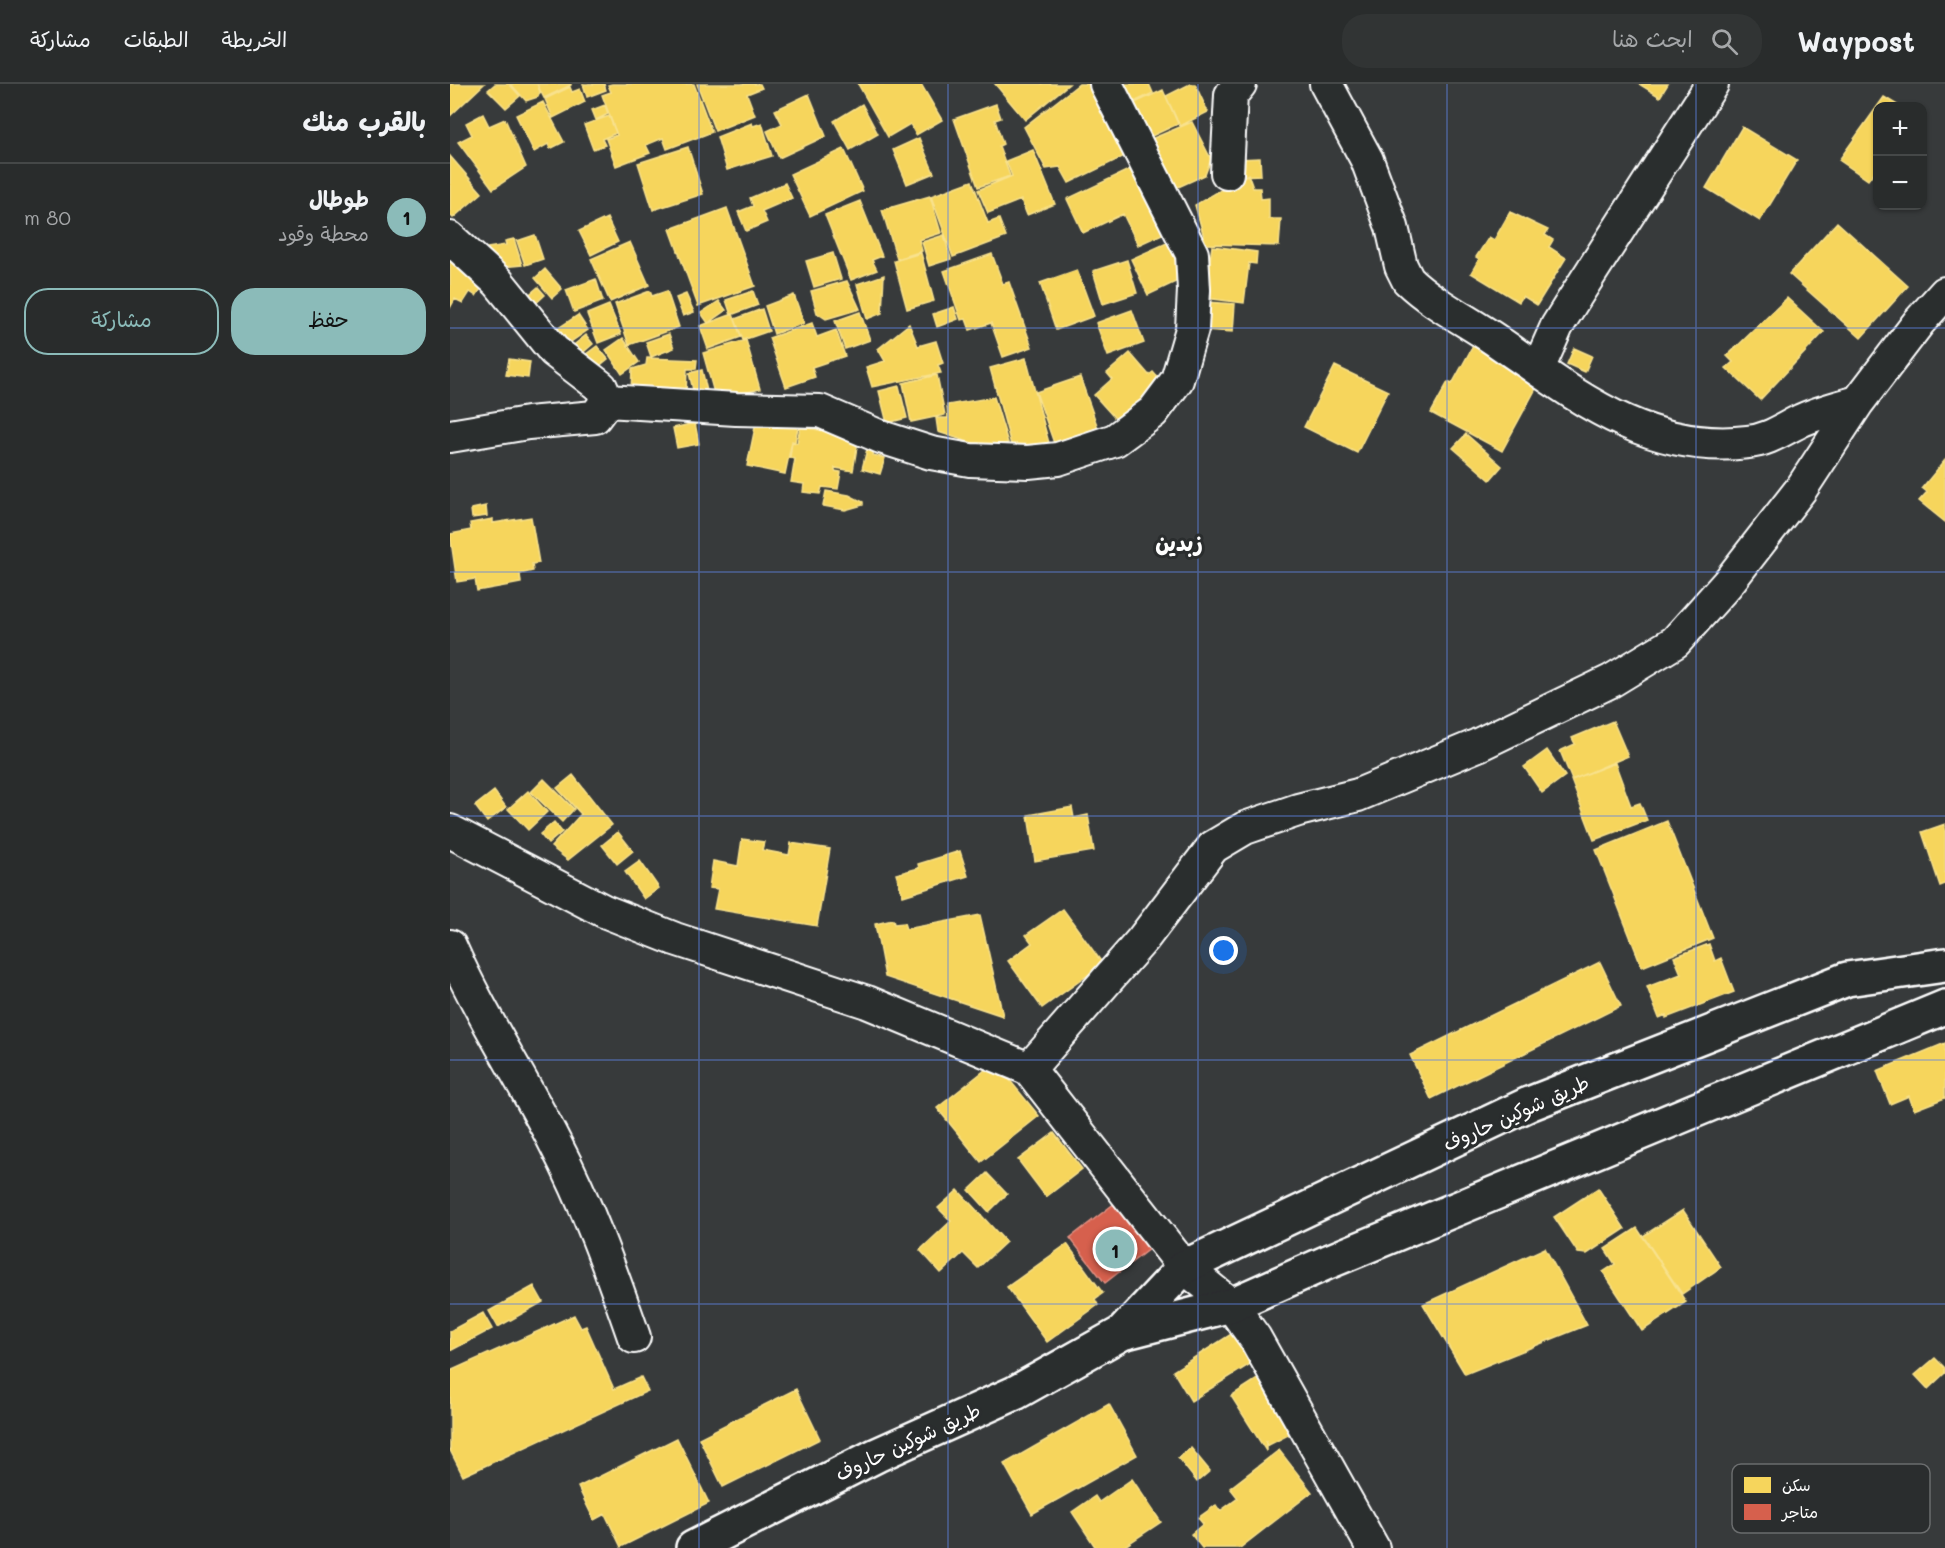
<!DOCTYPE html>
<html lang="ar">
<head>
<meta charset="utf-8">
<style>
	:root { --surface:#292c2c; --page:#313434; --text:#f1f3f6; --muted:#a5a7a9; --line:#454848; --accent:#8bbbb9 }
	body { margin:0; font-family:Mali,"Playpen Sans Arabic",sans-serif; background:var(--page); color:var(--text); direction:rtl }
	.controls { position:absolute; right:18px; top:18px; display:grid; overflow:hidden; border-radius:12px; box-shadow:0 2px 4px #0004 }
	.controls button { width:54px; height:54px; display:grid; place-items:center; padding:0; border:0; border-bottom:2px solid var(--line); background:var(--surface); color:var(--text); font:30px sans-serif }
	.you { position:absolute; left:774px; top:867px; width:21px; height:21px; margin:-15px; border:4px solid #fff; border-radius:50%; background:#1a73e8; box-shadow:0 0 0 9px #1a73e833 }
	.badge { display:grid; place-items:center; width:39px; height:39px; border-radius:50%; background:var(--accent); color:#111; font-size:20px; font-weight:700 }
	.pin { position:absolute; translate:-50% -50%; border:3px solid #fff; box-shadow:0 2px 6px #0006 }
	.list { margin:0; padding:0; list-style:none }
	h2 { display:flex; justify-content:space-between; align-items:center; height:78px; margin:0; padding:0 24px; font-size:26px }
	h2 small { font-size:20px; font-weight:400; color:var(--muted) }
	.list li { display:grid; grid-template-columns:39px 1fr auto; gap:18px; align-items:center; box-sizing:border-box; height:108px; padding:0 24px; border-top:2px solid var(--line) }
	.list b { display:block; font-size:22px; white-space:nowrap }
	.list p { margin:0; font-size:20px; white-space:nowrap; color:var(--muted) }
	.list em { font-size:20px; font-style:normal; color:var(--muted) }
	.actions { display:flex; gap:12px; padding:18px 24px }
	.actions a { flex:1; padding:14px 0; border:2px solid var(--accent); border-radius:24px; text-align:center; font-size:21px; color:var(--accent) }
	.actions .main { background:var(--accent); color:#111 }
	.icon { flex:none; width:33px; height:33px; fill:none; stroke:currentColor; stroke-width:2; stroke-linecap:round; stroke-linejoin:round }
	.map { position:relative; flex:none; width:1495px; height:1464px; overflow:hidden; direction:ltr }
	header { display:flex; align-items:center; gap:36px; box-sizing:border-box; height:84px; padding:0 30px; background:var(--surface); border-bottom:2px solid var(--line) }
	header strong { font-size:28px }
	nav { display:flex; gap:33px; margin-inline-start:auto; font-size:21px }
	.search { width:420px; height:54px; background:var(--page); display:flex; align-items:center; gap:15px; box-sizing:border-box; padding:0 21px; border-radius:24px; color:var(--muted); font-size:22px }
	main { display:flex }
	aside { flex:1; background:var(--surface) }
	.map>svg:first-child { display:block }
</style>
</head>
<body>
<header>
<strong>Waypost</strong>
<div class="search"><svg class="icon" aria-label="search" viewBox="0 0 24 24"><circle cx="10" cy="10" r="6"/><path d="M15 15l6 6"/></svg>ابحث هنا</div>
<nav><a>الخريطة</a><a>الطبقات</a><a>مشاركة</a></nav>
</header>
<main>
<div class="map">
<svg width="1495" height="1464" viewBox="0 0 1495 1464">
	<rect width="100%" height="100%" fill="#373a3b"/>
	<filter id="ink" filterUnits="userSpaceOnUse"><feTurbulence type="fractalNoise" baseFrequency=".0167" numOctaves="2"/><feDisplacementMap in="SourceGraphic" scale="12" xChannelSelector="R" yChannelSelector="G"/><feConvolveMatrix kernelMatrix="1 2 1 2 8 2 1 2 1" color-interpolation-filters="sRGB"/></filter>
	<g filter="url(#ink)">
		<!-- homes -->
		<path fill="#f6d55c" stroke="#f9e28d" stroke-width="1.5" d="M0,0h34l-34,32z
			M45,0h14l11,12 -14,12 -18,-18z
			M61,0h26l3,8 -2,5 -12,4z
			M87,0h34v1l-27,13z
			M133,0h21l2,6 -19,7z
			M162,0h82l18,48 -45,17 -4,-11 -17,7 4,8 -34,13 -10,-27 11,-4 -15,-40 9,-3 -3,-7z
			M247,0h63l2,4 -15,6 8,21 -40,16z
			M408,0h63l21,36 -26,15 -6,-11 -22,13z
			M545,0h74l-44,36z
			M629,0h24l30,68 -64,31 -9,-16 -14,2 -22,-42z
			M670,0h29l4,9 -23,11z
			M740,0h5l13,28 -28,14 -14,-30z
			M1189,0h29l-8,13z
			M120,3l2,5 8,-3 5,13 -32,16 -8,-19z
			M713,6l15,34 -37,17 -15,-34z
			M359,10l17,42 -47,22 -12,-27 15,-7 -7,-14z
			M1434,13l15,9h-21v61l-10,13 -29,-20z
			M93,18l21,40 -14,7 -2,-5 -14,8 -18,-37z
			M412,20l16,30 -28,16 -16,-29z
			M546,20l5,14 -6,2 8,24 -4,2 11,30 -32,11 -24,-68z
			M155,21l3,9 -12,6 -4,-10z
			M33,30l6,12 16,-7 21,48 -33,22 -35,-47 14,-7 -6,-12z
			M159,32l7,17 -14,6 3,6 -12,4 -9,-24z
			M742,38l19,37 -6,16 -40,18 -21,-51z
			M302,39l1,3 9,-3 10,33 -45,14 -10,-33z
			M1292,43l55,33 -37,61 -54,-33z
			M469,54l15,35 -27,11 -14,-34z
			M238,63l15,47 -50,16 -15,-47z
			M394,65l19,42 -53,25 -20,-42z
			M583,66l22,54 -28,11 -6,-15 -33,13 -10,-23 34,-14 -6,-15z
			M0,72l32,37 -29,25 -3,-3z
			M810,74l1,17 -23,1 -1,-17z
			M689,81l30,66 -31,14 -15,-31 -40,19 -16,-34z
			M798,90l5,14h7l1,11 8,-1v21h12l-2,27 -73,-2 -11,-39z
			M522,97l16,42 11,-4 7,18 -53,20 -22,-61z
			M335,99l7,15 -30,13 5,11 -21,9 -8,-19 15,-6 -3,-8z
			M480,112l11,37 -22,7 3,11 -25,8 -15,-49z
			M410,117l22,55 -10,4 5,10 -26,10 -26,-65z
			M277,124l28,78 -57,20 -28,-77z
			M1060,128l38,18 -3,5 8,5 -4,7 17,11 -29,47 -14,-9 -4,6 -48,-29 8,-14 -3,-2 13,-20 5,3z
			M157,134l11,24 -27,13 -12,-24z
			M1387,138l71,64 -47,52 -72,-64z
			M85,151l8,24 -18,6 -8,-24z
			M494,151l7,24 -22,7 -7,-24z
			M730,153l6,40 -38,18 -17,-36z
			M64,155l8,26 -20,2 -15,-19 19,-3 -1,-4z
			M180,158l19,43 -39,17 -19,-43z
			M762,162l45,6 -1,12 -7,-1 -5,40 -39,-5z
			M383,169l8,26 -27,8 -8,-26z
			M471,169l13,48 -27,8 -13,-48z
			M0,170l33,32 -7,10 -6,-4 -7,11 -8,-4 -5,9z
			M542,170l11,30 6,-2 23,65 -29,10 -12,-34 -21,7 -4,-11 -5,1 -17,-49z
			M677,176l10,33 -34,11 -10,-33z
			M95,185l17,20 -10,9 -17,-20z
			M627,186l17,46 -38,14 -16,-47z
			M434,191l-2,38 -15,6 -10,-35z
			M146,195l7,22 -29,11 -8,-22z
			M397,197l13,28 -34,10 -9,-6 -6,-22z
			M88,203l7,8 -12,11 -8,-8z
			M200,207l2,5 15,-5 12,36 -50,18 -14,-41z
			M303,207l5,14 -27,10 -5,-15z
			M236,210l8,18 -11,4 -7,-18z
			M344,211l10,28 -30,11 -9,-28z
			M1337,214l37,34 -64,68 -34,-32 7,-6 -6,-6z
			M269,217l7,9 -18,13 -7,-10z
			M756,218l29,2 -2,28 -29,-2z
			M159,221l12,29 -23,9 -11,-29z
			M504,223l4,12 -21,8 -4,-13z
			M312,225l7,22 -26,9 -8,-21z
			M682,226l12,33 -36,13 -12,-33z
			M410,228l10,28 -25,9 -10,-28z
			M283,230l8,23 -33,12 -8,-23z
			M128,231l10,15 -23,16 -11,-15z
			M362,239l5,14 19,-7 9,26 -33,11 3,10 -29,10 -17,-49z
			M459,240l9,22 18,-5 7,22 -5,2 3,8 -69,14 -6,-20 19,-6 -7,-12z
			M219,250l5,14 -23,9 -5,-15z
			M136,251l7,9 -15,13 -8,-9z
			M173,254l16,24 -17,12 -16,-24z
			M296,256l14,49 -44,11 -13,-47z
			M147,262l11,13 -16,13 -11,-14z
			M1023,262l67,35 -38,70 -71,-38 17,-31 4,2z
			M1124,264l18,8 -7,16 -18,-8z
			M680,269l19,22 4,-3 13,15 -45,38 -27,-30 18,-16 -5,-6z
			M197,274l50,2 -1,9h-9l-1,25 -55,-2 1,-23 14,-4z
			M576,274l23,85 -36,9 -23,-84z
			M59,275l21,3 -2,16 -22,-3z
			M885,282l53,25 -31,62 -53,-26z
			M252,286l5,21 -13,3 -5,-21z
			M487,291l8,40 -34,7 -8,-39z
			M630,293l18,51 -44,15 -18,-51z
			M449,302l8,32 -20,5 -8,-32z
			M544,313l14,46 -21,5 -49,-16 -2,-14h12l-1,-13z
			M307,334l41,9 -3,15 -3,-1 -7,33 -38,-8z
			M245,339l4,21 -22,4 -4,-20z
			M350,343l32,5 26,9 -5,30 -18,-3v3l6,1 -3,17 -16,-2 -2,7 -17,-2 1,-8 -13,-2 4,-23 -5,-1 2,-16 5,1z
			M1016,350l36,32 -12,14 -37,-32z
			M418,361l6,2 -1,8 12,3 -5,16 -18,-5z
			M1495,376v62l-26,-21 8,-9 -5,-4z
			M376,407l23,4 14,7v3l-18,5 -22,-4z
			M36,422l1,10 -15,2 -1,-9z
			M81,433l8,46 -7,1 1,7 -13,3 1,9 -44,8 -2,-12 -18,3 -7,-48 21,-4 -1,-7 23,-4v4z
			M1163,637l15,35 -56,24 -12,-29 15,-7 -3,-6z
			M1097,666l18,26 -23,17 -18,-26z
			M1165,679l16,43 9,-3 7,17 -53,20 -23,-60z
			M123,691l39,50 -44,35 -17,-13 30,-33 -24,-26z
			M94,695l30,30 -12,13 -31,-30z
			M44,707l12,16 -19,15 -12,-16z
			M78,707l19,21 -19,18 -20,-21z
			M622,723l2,11 14,-3 6,36 -59,10 -7,-46z
			M1217,737l46,117 -71,29 -46,-117z
			M104,738l8,10 -14,12 -8,-10z
			M1495,740v60l-5,2 -18,-54z
			M168,748l15,19 -16,13 -15,-19z
			M292,755l22,3 -2,8 27,5 2,-12 39,6 -13,77 -103,-17 4,-20 -9,-1 4,-27 25,5z
			M510,767l8,25 -65,20 -7,-22 23,-6 -1,-4z
			M190,777l19,27 -15,11 -19,-27z
			M613,825l40,55 -61,44 -34,-47 24,-18 -6,-8z
			M530,831l23,101 -118,-39 -10,-53 18,-4 1,4 10,-1 2,6z
			M1259,860l6,17 6,-3 13,34 -68,26v-3l-7,3 -12,-31 34,-13 -7,-17z
			M1150,878l21,44 -190,93 -21,-44z
			M1495,959v55l-31,12 -5,-14 -19,8 -13,-33z
			M545,978l44,54 -58,46 -44,-54z
			M604,1049l28,36 -36,28 -28,-37z
			M537,1089l20,21 -18,18 -20,-22z
			M1148,1104l27,41 -38,25 -9,-1 -24,-36z
			M508,1106l48,52 -28,26 -15,-15 -22,20 -21,-23 31,-29 -13,-13z
			M1233,1126l38,57 -39,27 -39,-58z
			M1187,1144l49,74 -44,29 -39,-59 12,-8 -10,-15z
			M617,1160l36,49 -8,6 3,6 -51,37 -40,-55z
			M1095,1164l42,77 -122,49 -42,-70z
			M84,1202l9,16 -45,25 -9,-16z
			M33,1229l9,16 -42,22v-20z
			M124,1231l7,13 5,-2 28,63 27,-12 7,14 -185,85 -13,-26v-79z
			M786,1247l19,30 -64,40 -18,-30z
			M1485,1274l10,10v5l-17,16 -13,-14z
			M812,1292l34,55 -29,15 -1,-5v10l-35,-55z
			M346,1305l24,50 -97,48 -24,-49z
			M659,1320l28,51 -105,59 -28,-50z
			M227,1354l32,65 -88,44 -16,-33 -11,6 -16,-33z
			M741,1364l19,23 -13,11 -19,-24z
			M829,1366l33,42 -72,56h-38l-11,-14 12,-10 -5,-6 18,-13 4,6 18,-13 -8,-10z
			M682,1395l29,43 -39,26h-26l-24,-36 23,-16 4,6z"/>
		<!-- shops -->
		<path fill="#d6604d" stroke="#e29082" stroke-width="1.5" d="M665,1119l35,45 -45,35 -35,-45z"/>
		<g fill="none" stroke-linecap="round" stroke-linejoin="round">
			<defs>
				<path id="minor" d="M876,0l41,76 25,67 9,39 7,14c24,23 58,40 86,59 79,54 151,115 254,103 21,-2 35,-13 54,-22 18,-8 37,-13 56,-18
					M777,89l4,-78 9,-11
					M0,154l48,44 56,69 47,36 6,14 -12,16 -67,6 -78,13
					M1088,285l19,-43 15,-24 140,-218
					M157,317l129,8 84,2 61,26 50,16 39,7 58,2 30,-3 57,-19 38,-28 24,-32 15,-51 2,-39 -2,-36 -86,-170
					M0,747l154,80 71,28 192,63 162,67 155,198 47,38 24,33 118,210
					M0,862c30,68 71,130 105,197 32,61 56,128 79,194
					M579,985l114,-130 70,-92 32,-19 53,-18 60,-15 120,-50 133,-64 64,-39 52,-58 74,-95 57,-87 61,-80 26,-29"/>
				<path id="major" d="M672,1249l62,-66 345,-163 318,-125 98,-14
					M243,1464l184,-93 138,-62 107,-60 109,-28 97,-43 617,-255"/>
			</defs>
			<!-- minor casing -->
			<use href="#minor" stroke="#fff" stroke-width="36"/>
			<!-- major casing -->
			<use href="#major" stroke="#fff" stroke-width="38"/>
			<!-- minor -->
			<use href="#minor" stroke="#2a2d2e" stroke-width="32"/>
			<!-- major -->
			<use href="#major" stroke="#2a2d2e" stroke-width="33"/>
		</g>
	</g>
	<!-- grid -->
	<path fill="none" stroke="#6183e4" stroke-width="1.5" stroke-opacity="0.55" d="M249,0v1464M498,0v1464M748,0v1464M997,0v1464M1246,0v1464M0,244h1495M0,488h1495M0,732h1495M0,976h1495M0,1220h1495"/>
	<g text-anchor="middle" stroke-width="6" stroke-linejoin="round" paint-order="stroke">
		<!-- street labels -->
		<g font-size="20" fill="#fff" stroke="#2a2d2e">
			<text transform="translate(1066 1029) rotate(-24)" y="7">طريق شوكين حاروف</text>
			<text transform="translate(458 1358) rotate(-25)" y="7">طريق شوكين حاروف</text>
		</g>
		<!-- quarter labels -->
		<g font-size="22" font-weight="bold" fill="#fff" stroke="#2a2d2e">
			<text x="729" y="467">زبدين</text>
		</g>
	</g>
	<!-- legend -->
	<rect x="1282" y="1380" width="198" height="69" rx="9" fill="#2a2d2e" stroke="#6a6c6d" stroke-width="1.5"/>
	<rect x="1294" y="1393" width="27" height="16" fill="#f6d55c"/>
	<rect x="1294" y="1420" width="27" height="16" fill="#d6604d"/>
	<g font-size="16" fill="#fff">
		<text x="1332" y="1407">سكن</text>
		<text x="1332" y="1434">متاجر</text>
	</g>
</svg>
<div class="controls">
<button>+</button>
<button>−</button>
</div>
<div class="you"></div>
<div class="pin badge" style="left:665px;top:1165px">1</div>
</div>
<aside>
<h2>بالقرب منك<small></small></h2>
<ul class="list">
<li><span class="badge">1</span><div><b>طوطال</b><p>محطة وقود</p></div><em>80 m</em></li>
</ul>
<div class="actions"><a class="main">حفظ</a><a>مشاركة</a></div>
</aside>
</main>
</body>
</html>
